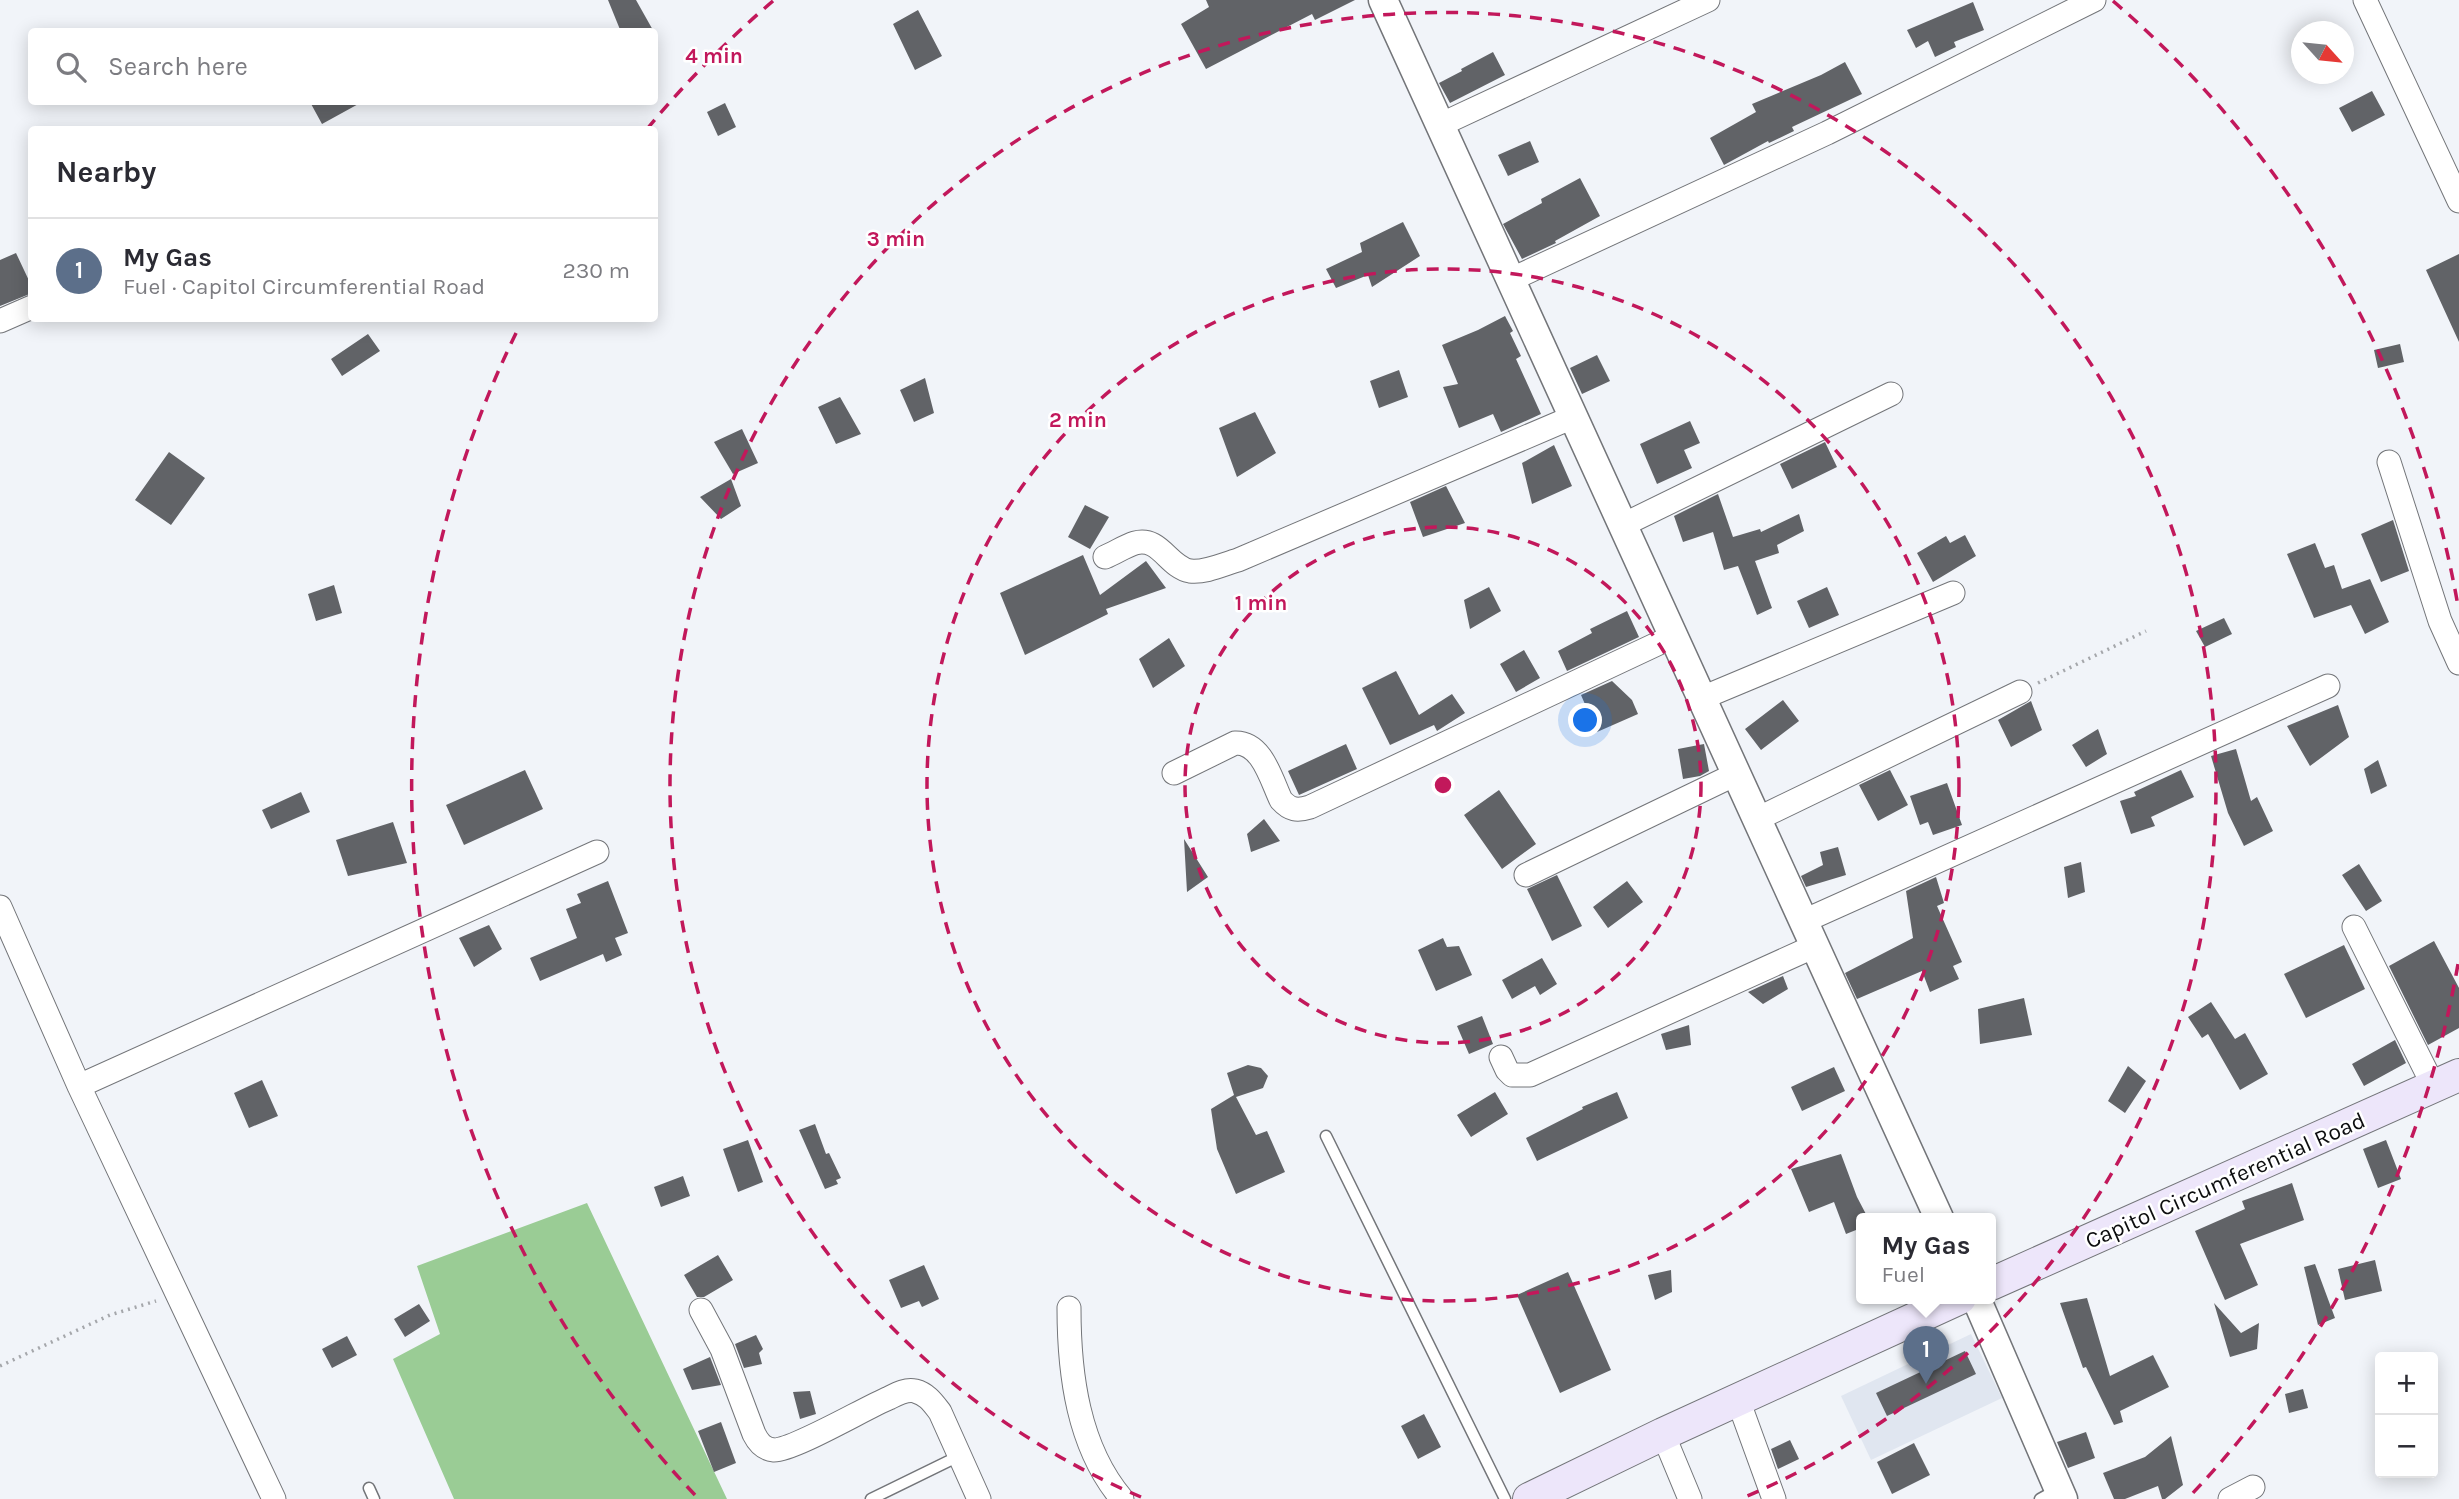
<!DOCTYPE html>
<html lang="en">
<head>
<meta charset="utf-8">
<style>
	:root { --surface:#fff; --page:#f2f2f3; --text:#2b2b33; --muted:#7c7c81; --line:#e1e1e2; --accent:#b45309 }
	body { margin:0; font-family:Karla,sans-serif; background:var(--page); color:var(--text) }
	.controls { position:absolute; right:21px; bottom:21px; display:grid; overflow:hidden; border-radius:7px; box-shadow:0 4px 18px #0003 }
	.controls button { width:63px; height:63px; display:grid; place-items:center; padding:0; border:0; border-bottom:2px solid var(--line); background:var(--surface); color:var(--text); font:35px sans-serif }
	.compass { position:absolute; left:2291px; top:21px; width:63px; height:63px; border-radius:50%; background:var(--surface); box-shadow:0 4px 18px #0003; rotate:117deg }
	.you { position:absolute; left:1586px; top:721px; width:24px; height:24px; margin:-18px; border:5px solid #fff; border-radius:50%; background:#1a73e8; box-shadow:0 0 0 10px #1a73e833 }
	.badge { display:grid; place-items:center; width:46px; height:46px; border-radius:50%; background:var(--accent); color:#fff; font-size:23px; font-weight:700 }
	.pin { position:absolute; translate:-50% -58px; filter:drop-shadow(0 2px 4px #0008) }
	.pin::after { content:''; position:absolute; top:37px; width:24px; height:21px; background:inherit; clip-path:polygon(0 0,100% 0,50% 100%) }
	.popup { position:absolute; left:1856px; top:1213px; width:140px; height:91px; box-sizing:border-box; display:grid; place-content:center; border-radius:7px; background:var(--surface); filter:drop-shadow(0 2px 5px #0005); font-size:23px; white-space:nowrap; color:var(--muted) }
	.popup b { font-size:26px; color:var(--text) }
	.popup::after { content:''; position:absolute; left:50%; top:100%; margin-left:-14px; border:14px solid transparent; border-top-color:var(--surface) }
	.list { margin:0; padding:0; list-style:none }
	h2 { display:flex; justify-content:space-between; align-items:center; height:91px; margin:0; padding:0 28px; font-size:30px }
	h2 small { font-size:23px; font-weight:400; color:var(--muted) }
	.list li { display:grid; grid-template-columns:46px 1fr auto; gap:21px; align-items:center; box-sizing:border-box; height:105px; padding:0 28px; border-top:2px solid var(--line) }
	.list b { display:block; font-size:26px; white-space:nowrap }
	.list p { margin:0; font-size:23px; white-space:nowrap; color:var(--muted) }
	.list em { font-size:23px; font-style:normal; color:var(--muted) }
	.icon { flex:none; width:38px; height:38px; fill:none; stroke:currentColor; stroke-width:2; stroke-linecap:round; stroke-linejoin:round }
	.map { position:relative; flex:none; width:2459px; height:1499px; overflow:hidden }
	.search { position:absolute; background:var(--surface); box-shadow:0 4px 18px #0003; left:28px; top:28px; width:630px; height:77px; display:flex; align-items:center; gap:18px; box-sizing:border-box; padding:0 24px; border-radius:7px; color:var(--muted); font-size:26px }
	.panel { position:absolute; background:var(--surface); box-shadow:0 4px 18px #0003; left:28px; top:126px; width:630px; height:196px; border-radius:7px }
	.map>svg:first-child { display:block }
</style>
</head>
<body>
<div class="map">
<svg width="2459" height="1499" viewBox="0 0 2459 1499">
	<rect width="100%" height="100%" fill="#f1f4f9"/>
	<!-- built -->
	<path fill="#e0e6f0" d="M1971,1334l31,64 -131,62 -30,-64z"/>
	<!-- forest -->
	<path fill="#9acc95" d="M587,1203l140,296h-273l-61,-140 47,-25 -23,-68z"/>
	<!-- building -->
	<path fill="#616367" d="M608,0h28l18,32h-33z
		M1206,0h149l-40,20 -3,-6 -106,55 -25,-45 28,-17z
		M1973,2l11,28 -30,12 2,5 -21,10 -7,-16 -12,7 -9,-18z
		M918,10l24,46 -27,14 -22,-46z
		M1493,52l12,23 -55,28 -11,-20 23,-12 -1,-2z
		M1845,62l17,32 -70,33 2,4 -25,12 -1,-2 -44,24 -14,-27 46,-26 -4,-8 69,-29z
		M2372,91l13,24 -33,17 -13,-24z
		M310,102h52l-40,22z
		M725,103l11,24 -18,9 -11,-24z
		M1530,141l9,21 -31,14 -10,-21z
		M1580,178l20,38 -45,25 1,2 -34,16 -19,-35 39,-21 -1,-4z
		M1403,222l17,34 -48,31 -4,-12 -32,13 -10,-19 36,-17 -2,-9z
		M16,253l16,34v6l-32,13v-46z
		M2459,254v88l-33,-72z
		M1505,316l8,15 -3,2 11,23 -5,3 25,55 -40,18 -8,-18 -34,14 -16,-41 15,-3 -16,-39 36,-15z
		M368,334l12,17 -38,25 -11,-17z
		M2400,344l4,18 -26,6 -4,-18z
		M1597,355l13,26 -28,13 -12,-26z
		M1399,370l9,27 -29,11 -9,-27z
		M925,378l9,35 -20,9 -14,-32z
		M840,397l21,37 -25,10 -18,-37z
		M1255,412l21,41 -39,24 -18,-49z
		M1690,421l10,22 -16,7 8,18 -35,16 -17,-40z
		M742,429l16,34 -25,11 -19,-32z
		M1825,442l12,25 -45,22 -12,-25z
		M1554,445l18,41 -40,18 -10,-41z
		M169,452l36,26 -34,47 -36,-25z
		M731,479l10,27 -20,13 -21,-22z
		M1446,486l19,37 -42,14 -13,-35z
		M1718,494l15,43 27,-8 1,3 38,-18 5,17 -27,14 2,8 -24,8 17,47 -15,7 -19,-49 -14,4 -11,-38 -30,10 -9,-26z
		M1085,505l24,12 -19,32 -22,-12z
		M2393,520l16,51 -28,11 -20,-48z
		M1965,535l11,21 -43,26 -16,-29 29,-17 4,7z
		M2315,543l10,25 9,-3 8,24 28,-10 19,43 -24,12 -14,-29 -37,13 -27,-64z
		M1083,555l17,40 46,-34 20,27 -60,21 2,5 -83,41 -25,-62z
		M334,585l8,28 -26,8 -8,-27z
		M1489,587l12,24 -31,18 -6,-29z
		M1827,587l12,28 -30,13 -12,-27z
		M1627,611l12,26 -72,34 -9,-20 34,-18 -2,-4z
		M2224,618l8,16 -27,13 -9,-16z
		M1169,638l16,28 -32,22 -14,-29z
		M1524,650l16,28 -24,14 -16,-28z
		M1396,671l23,44 33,-21 13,19 -28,18 -3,-6 -44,20 -28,-57z
		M1612,681l20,19 6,14 -41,18 -16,-37z
		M1783,700l16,21 -38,29 -16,-21z
		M2031,701l11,29 -31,17 -13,-27z
		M2338,705l11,32 -39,29 -23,-40z
		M2098,729l9,25 -21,13 -14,-22z
		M1346,744l11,25 -58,26 -11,-24z
		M1704,744l5,27 -9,5 -17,3 -5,-30z
		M2236,749l15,52 6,-4 16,34 -29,15 -16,-33 -17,-57z
		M2378,760l9,26 -16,8 -7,-25z
		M525,770l18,39 -79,36 -18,-40z
		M1890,770l18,35 -30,16 -19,-36z
		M2181,770l13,27 -43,20 4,9 -24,8 -11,-33 16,-5 -2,-4z
		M1947,783l15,42 -29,10 -5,-13 -8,3 -10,-29z
		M1499,790l37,54 -34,25 -38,-54z
		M301,792l9,20 -39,17 -9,-19z
		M1264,819l16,22 -29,11 -4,-18z
		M393,822l14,41 -59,13 -12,-36z
		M1184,839l24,38 -21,15z
		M1838,847l8,28 -40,12 -5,-11 22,-11 -3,-13z
		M2081,862l4,30 -17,6 -4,-31z
		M2359,864l23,37 -16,10 -24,-36z
		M1557,875l25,51 -30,15 -25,-52z
		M1936,877l8,26 -7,3 25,56 -9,4 6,13 -29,13 -8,-21 -65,28 -12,-26 68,-35 -7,-47z
		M608,881l20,52 -13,5 7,17 -16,7 -3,-8 -63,27 -10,-23 47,-20 -11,-29 15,-6 -4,-9z
		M1627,881l16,21 -35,26 -15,-21z
		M489,925l13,24 -28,18 -15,-29z
		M1443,938l4,9 12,-1 13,29 -36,16 -18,-41z
		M2434,941l25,47v40l-31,17 -39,-79z
		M2344,945l21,44 -59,29 -22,-44z
		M1542,958l15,26 -17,11 -5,-9 -23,13 -10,-19z
		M1783,976l5,13 -25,15 -15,-12z
		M2024,998l8,37 -52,9 -2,-35z
		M2211,1002l24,37 10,-6 23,41 -28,16 -32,-56 -6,4 -14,-21z
		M1482,1016l11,28 -24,10 -12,-28z
		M1689,1025l2,20 -25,5 -5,-16z
		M2395,1040l11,23 -42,23 -12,-22z
		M1248,1065l13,3 7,8 -5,12 -27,9 20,38 11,-4 18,41 -49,22 -19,-45 -6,-40 23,-14 -7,-22z
		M2128,1066l18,15 -21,32 -17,-12z
		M1834,1067l11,24 -43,20 -11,-24z
		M262,1080l16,36 -29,12 -15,-35z
		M1495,1092l13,22 -37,23 -14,-22z
		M1617,1092l11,26 -91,43 -11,-23 57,-29 -1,-2z
		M815,1124l11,30 3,-1 12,25 -5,2 2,4 -13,5 -26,-59z
		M748,1140l15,42 -25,10 -15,-43z
		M2386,1140l15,39 -23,9 -15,-39z
		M1841,1154l16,43 11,21h-7v10l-15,6 -12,-32 -25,10 -18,-43z
		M683,1176l7,20 -29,11 -7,-20z
		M2292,1183l12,37 -64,24 18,41 -33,15 -30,-69 50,-22 -3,-8z
		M718,1255l15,25 -29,17h-7l-13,-22z
		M2375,1260l7,31 -37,9 -7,-31z
		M2315,1264l20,54 -17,7 -14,-58z
		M924,1265l15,34 -17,8 -3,-6 -18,7 -12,-28z
		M1671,1270l1,22 -17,8 -7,-25z
		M1568,1272l43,98 -51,23 -43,-98z
		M2087,1298l23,78 43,-21 16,32 -49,24 3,11 -9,3 -28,-58 -3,1 -23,-65z
		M2214,1303l27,30 18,-10 -2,26 -27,8z
		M419,1304l11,17 -25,16 -11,-18z
		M756,1335l7,14 -4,4 3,11 -18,4 -9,-24z
		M347,1336l10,19 -25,13 -10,-19z
		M1965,1351l11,23 -89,42 -11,-23z
		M710,1357l11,28 -29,5 -9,-21z
		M2303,1389l5,19 -19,5 -4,-19z
		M810,1391l6,23 -16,5 -7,-27z
		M1424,1414l17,33 -23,12 -17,-33z
		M721,1422l15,41 -22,9 -16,-41z
		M2086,1432l9,26 -27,10 -11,-26z
		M2171,1436l12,49 -18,14h-3l-4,-13 -33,13h-11l-11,-26 42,-16z
		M1790,1440l9,19 -21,10 -7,-20z
		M1914,1443l16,32 -38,19 -15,-32z"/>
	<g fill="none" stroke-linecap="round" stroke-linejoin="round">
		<defs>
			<path id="service" d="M1326,1136l179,363
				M369,1488l5,11
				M871,1499l88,-43
				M2040,1499l18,-10"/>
			<path id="minor" d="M2365,0l94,201
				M1440,125l268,-125
				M1510,280l317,-147 267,-133
				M0,321l32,-14
				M2389,462l51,159 19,42
				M1623,525l268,-131
				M1105,557c10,-4 20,-11 30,-14 25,-7 33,24 55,28 15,2 34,-7 48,-11l335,-143
				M1702,698l251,-105
				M1174,773l61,-30c27,-1 36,36 46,57 9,10 16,11 29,7l364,-171
				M1757,819l263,-127
				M1526,875l210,-101
				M0,907l79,179 195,413
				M1804,921l524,-235
				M2354,927l80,160
				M1501,1057l6,13 5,5h18l285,-129
				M79,1086l518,-234
				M1069,1308c0,66 9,139 53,191
				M701,1310l21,39 32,85c4,8 9,15 20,16 20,0 91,-42 115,-52 8,-4 17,-9 26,-7 12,3 18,12 25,21l39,87
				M1738,1400l36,99
				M1663,1434l27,65
				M2230,1499l23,-12"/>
			<path id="tertiary" d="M1383,0l556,1218
				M1976,1298l87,201"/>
			<path id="secondary" d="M1991,1284l468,-209
				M1529,1499l134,-65 297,-136"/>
		</defs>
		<!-- service casing -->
		<use href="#service" stroke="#737579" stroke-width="13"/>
		<!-- minor casing -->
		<use href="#minor" stroke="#737579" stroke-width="25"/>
		<!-- tertiary casing -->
		<use href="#tertiary" stroke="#737579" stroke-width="31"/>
		<!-- secondary casing -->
		<use href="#secondary" stroke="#737579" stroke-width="34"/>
		<!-- path -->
		<path stroke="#a5a7ab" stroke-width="3.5" stroke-dasharray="2 5" stroke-linecap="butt" d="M2038,683l108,-52
			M0,1366l110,-51 46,-14"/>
		<!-- service -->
		<use href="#service" stroke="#fff" stroke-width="10"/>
		<!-- minor -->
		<use href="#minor" stroke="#fff" stroke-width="23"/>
		<!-- tertiary -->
		<use href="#tertiary" stroke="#fff" stroke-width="28"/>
		<!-- secondary -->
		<use href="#secondary" stroke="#ede6fa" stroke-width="32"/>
	</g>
	<!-- distance rings -->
	<g fill="none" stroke="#c2185b" stroke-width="3.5" stroke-dasharray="12 9">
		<circle cx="1443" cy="785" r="258"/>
		<circle cx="1443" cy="785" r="516"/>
		<path d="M1141 1497A773 773 0 1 1 1745 1497"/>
		<path d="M2458 964A1031 1031 0 0 1 2191 1495M695 1495A1031 1031 0 0 1 520 325M647 129A1031 1031 0 0 1 773 1M2113 1A1031 1031 0 0 1 2458 606"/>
	</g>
	<g text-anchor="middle" stroke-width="5" stroke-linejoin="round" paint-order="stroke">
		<!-- street labels -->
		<g font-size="23" fill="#0c0d0e" stroke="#fff">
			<text transform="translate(2225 1180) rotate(-24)" y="8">Capitol Circumferential Road</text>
		</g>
	</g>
	<circle cx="1443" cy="785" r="10" fill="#c2185b" stroke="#fff" stroke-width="3.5"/>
	<g font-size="21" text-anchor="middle" font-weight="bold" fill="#c2185b" stroke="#fff" stroke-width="5" stroke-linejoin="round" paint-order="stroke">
		<text x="714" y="63">4 min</text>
		<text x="896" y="246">3 min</text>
		<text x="1078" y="427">2 min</text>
		<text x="1261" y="610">1 min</text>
	</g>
</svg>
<div class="controls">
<button>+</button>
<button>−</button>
</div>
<svg class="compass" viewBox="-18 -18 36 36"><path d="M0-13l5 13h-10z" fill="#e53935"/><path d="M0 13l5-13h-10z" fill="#7c7c81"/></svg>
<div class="you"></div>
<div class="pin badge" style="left:1926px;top:1384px;background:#5c6f8a">1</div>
<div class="popup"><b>My Gas</b>Fuel</div>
<div class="search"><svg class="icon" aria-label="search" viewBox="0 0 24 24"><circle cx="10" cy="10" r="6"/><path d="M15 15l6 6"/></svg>Search here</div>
<section class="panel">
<h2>Nearby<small></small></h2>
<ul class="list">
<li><span class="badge" style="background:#5c6f8a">1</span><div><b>My Gas</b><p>Fuel · Capitol Circumferential Road</p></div><em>230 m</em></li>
</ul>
</section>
</div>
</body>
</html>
